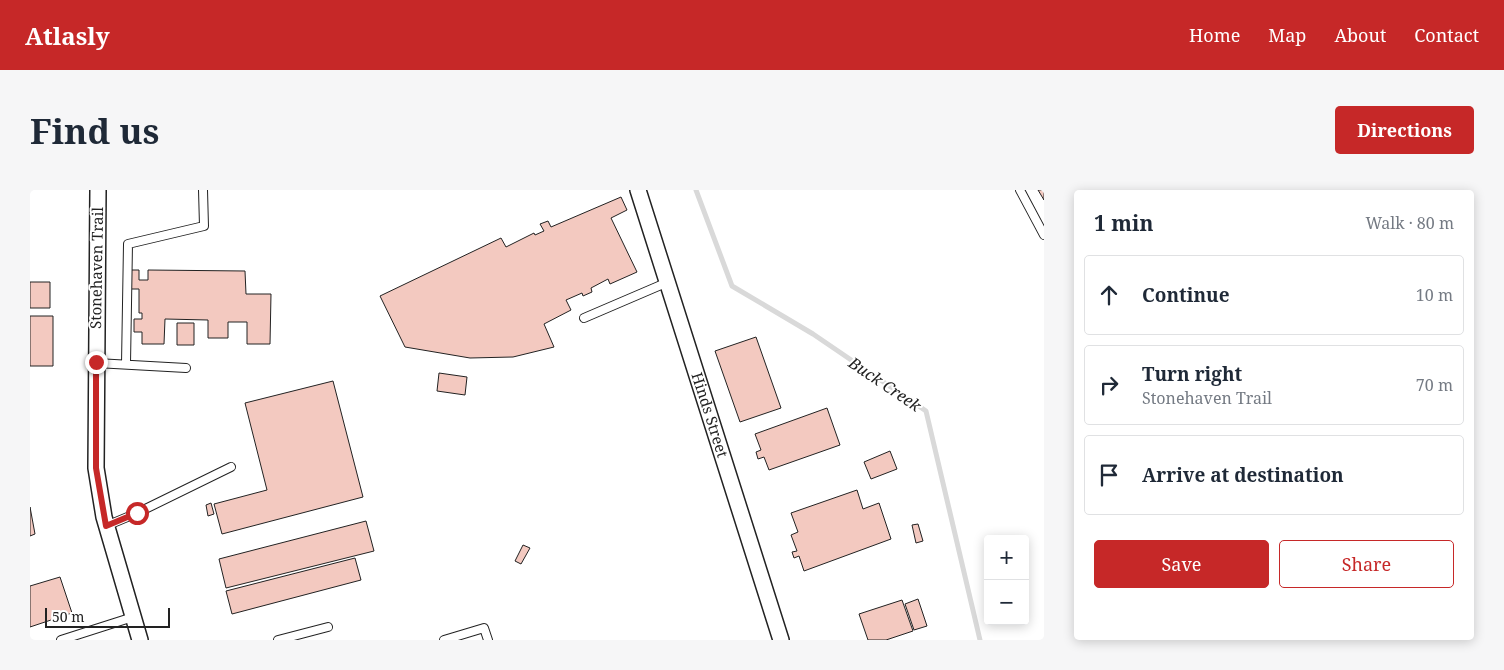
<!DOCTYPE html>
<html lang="en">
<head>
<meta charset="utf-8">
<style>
	:root { --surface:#fff; --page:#f6f6f7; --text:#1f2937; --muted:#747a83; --line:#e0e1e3; --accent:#c62828 }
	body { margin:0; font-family:"Noto Serif",serif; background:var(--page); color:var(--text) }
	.controls { position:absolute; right:15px; bottom:15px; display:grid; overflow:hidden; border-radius:5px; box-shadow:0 2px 12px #0003 }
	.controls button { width:45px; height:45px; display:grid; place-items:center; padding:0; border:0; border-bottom:1px solid var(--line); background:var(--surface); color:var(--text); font:25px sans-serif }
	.scale { position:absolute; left:15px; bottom:12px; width:125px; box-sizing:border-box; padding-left:5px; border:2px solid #222; border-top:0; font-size:14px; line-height:18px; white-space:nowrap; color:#222; -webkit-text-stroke:4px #fff; paint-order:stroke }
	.stop { position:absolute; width:15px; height:15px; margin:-11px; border:4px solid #c62828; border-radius:50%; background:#fff }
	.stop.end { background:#c62828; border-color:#fff; box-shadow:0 1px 5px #0008 }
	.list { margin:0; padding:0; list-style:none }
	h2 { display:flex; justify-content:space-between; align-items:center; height:65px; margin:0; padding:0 20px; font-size:21px }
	h2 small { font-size:16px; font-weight:400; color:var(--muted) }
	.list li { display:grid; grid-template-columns:32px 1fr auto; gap:15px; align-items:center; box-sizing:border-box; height:80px; margin:0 10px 10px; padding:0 10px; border:1px solid var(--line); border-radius:5px }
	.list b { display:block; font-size:19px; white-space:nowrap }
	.list p { margin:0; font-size:16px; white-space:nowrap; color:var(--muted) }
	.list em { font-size:16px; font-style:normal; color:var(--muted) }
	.actions { display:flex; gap:10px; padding:15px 20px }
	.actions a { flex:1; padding:11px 0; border:1px solid var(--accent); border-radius:5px; text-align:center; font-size:18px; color:var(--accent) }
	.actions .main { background:var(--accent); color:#fff }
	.icon { flex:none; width:28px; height:28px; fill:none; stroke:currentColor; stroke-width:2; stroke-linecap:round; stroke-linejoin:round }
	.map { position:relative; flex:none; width:1014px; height:450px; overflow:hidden; border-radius:5px }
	header { display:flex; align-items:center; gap:30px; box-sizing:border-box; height:70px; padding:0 25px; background:var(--accent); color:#fff }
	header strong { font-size:24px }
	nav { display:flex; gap:28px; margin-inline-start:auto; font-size:18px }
	.intro { display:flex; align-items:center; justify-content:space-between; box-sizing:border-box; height:120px; padding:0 30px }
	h1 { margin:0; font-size:35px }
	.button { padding:12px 22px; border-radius:5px; background:var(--accent); color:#fff; font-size:18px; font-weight:700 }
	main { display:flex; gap:30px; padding:0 30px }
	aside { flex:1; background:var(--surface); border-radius:5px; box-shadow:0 2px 12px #0003 }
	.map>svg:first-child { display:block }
</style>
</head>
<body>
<header>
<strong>Atlasly</strong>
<nav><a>Home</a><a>Map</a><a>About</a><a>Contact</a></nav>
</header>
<div class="intro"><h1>Find us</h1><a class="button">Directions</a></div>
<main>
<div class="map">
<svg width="1014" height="450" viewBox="0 0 1014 450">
	<rect width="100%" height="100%" fill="#fff"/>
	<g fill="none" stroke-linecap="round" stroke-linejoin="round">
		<!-- stream -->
		<path stroke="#d9d9d9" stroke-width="5" d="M666,0l36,96 81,48 113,77 54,229"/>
	</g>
	<!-- building -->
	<path fill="#f3c9c0" stroke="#222" d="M1008,0h6v10z
		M591,7l6,13 -16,8 26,54 -27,12 -2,-5 -17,9 1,4 -9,4 -1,-3 -16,7 5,10 -27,14 10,23 -41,10 -43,1 -65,-11 -25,-51 121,-58 5,9 28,-14 1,2 9,-4 -4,-7 8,-3 3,6z
		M101,80h8v10h9v-10l97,1 1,23h25l-1,50h-23v-22h-19v16h-20v-18l-43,-1 -1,25h-22v-12h-8v-13h8v-6h-3v-24h-9z
		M0,92h20v26h-20z
		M0,126h23v50h-23z
		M147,133h17v22h-17z
		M726,147l25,71 -41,14 -25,-71z
		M409,183l28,4 -2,18 -28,-4z
		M303,191l30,116 -141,37 -8,-30 53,-14 -22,-87z
		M797,218l13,37 -71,25 -5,-13 -6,2 -2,-7 5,-2 -6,-16z
		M860,261l7,18 -26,10 -7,-17z
		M827,300l6,19 16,-6 12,36 -87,32 -5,-15 -5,2 -2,-6 5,-1 -6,-16 7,-3 -7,-19z
		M181,313l3,11 -6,2 -2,-11z
		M0,317l5,27 -5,2z
		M336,331l8,30 -148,37 -7,-29z
		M888,334l5,17 -7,2 -4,-18z
		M493,355l7,3 -9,16 -6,-3z
		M325,368l6,22 -129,34 -6,-23z
		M30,387l12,36 -42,14v-41z
		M888,409l9,27 -13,4 -9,-26z
		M872,410l11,31 -27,9h-18l-9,-26z"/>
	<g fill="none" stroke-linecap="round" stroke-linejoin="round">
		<defs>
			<path id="service" d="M990,0l24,45
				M554,128l84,-36
				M66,173l90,5
				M96,174l2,-120 76,-18 -1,-36
				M76,336l31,-13 94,-46
				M31,450l72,-23
				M248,450l50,-13
				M414,450l40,-12 4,12"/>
			<g id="minor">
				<path d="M68,0l-2,278 8,49 36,123"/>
				<path id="s1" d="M608,0l143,450"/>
			</g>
		</defs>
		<!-- service casing -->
		<use href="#service" stroke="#222" stroke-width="10"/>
		<!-- minor casing -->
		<use href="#minor" stroke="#222" stroke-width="18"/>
		<!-- service -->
		<use href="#service" stroke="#fff" stroke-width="8"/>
		<!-- minor -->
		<use href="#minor" stroke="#fff" stroke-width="15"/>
	</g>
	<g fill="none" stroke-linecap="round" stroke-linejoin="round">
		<!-- route -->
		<path stroke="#c62828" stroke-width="6" d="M66,172v106l10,58 31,-13"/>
	</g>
	<g text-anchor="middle" stroke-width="4" stroke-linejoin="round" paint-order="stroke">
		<!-- street labels -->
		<g font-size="15" fill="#222" stroke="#fff">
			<text transform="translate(67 78) rotate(-89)" y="5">Stonehaven Trail</text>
			<text dy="5" stroke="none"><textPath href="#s1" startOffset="236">Hinds Street</textPath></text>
		</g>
		<!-- water labels -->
		<g font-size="16" font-style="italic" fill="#222" stroke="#fff">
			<text transform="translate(855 194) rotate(34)" y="6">Buck Creek</text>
		</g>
	</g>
</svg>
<div class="controls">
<button>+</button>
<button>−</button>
</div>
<div class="scale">50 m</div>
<div class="stop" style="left:107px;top:323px"></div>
<div class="stop end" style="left:66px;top:172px"></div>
</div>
<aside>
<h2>1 min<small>Walk · 80 m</small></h2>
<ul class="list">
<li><svg class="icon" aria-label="ahead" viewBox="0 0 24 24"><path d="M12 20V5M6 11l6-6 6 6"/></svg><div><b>Continue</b></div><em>10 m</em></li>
<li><svg class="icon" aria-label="right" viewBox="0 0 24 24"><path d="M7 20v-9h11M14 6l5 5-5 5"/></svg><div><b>Turn right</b><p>Stonehaven Trail</p></div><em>70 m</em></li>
<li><svg class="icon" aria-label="arrive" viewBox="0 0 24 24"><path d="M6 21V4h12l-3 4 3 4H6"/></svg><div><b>Arrive at destination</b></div></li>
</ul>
<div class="actions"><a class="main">Save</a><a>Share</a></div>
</aside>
</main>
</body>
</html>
